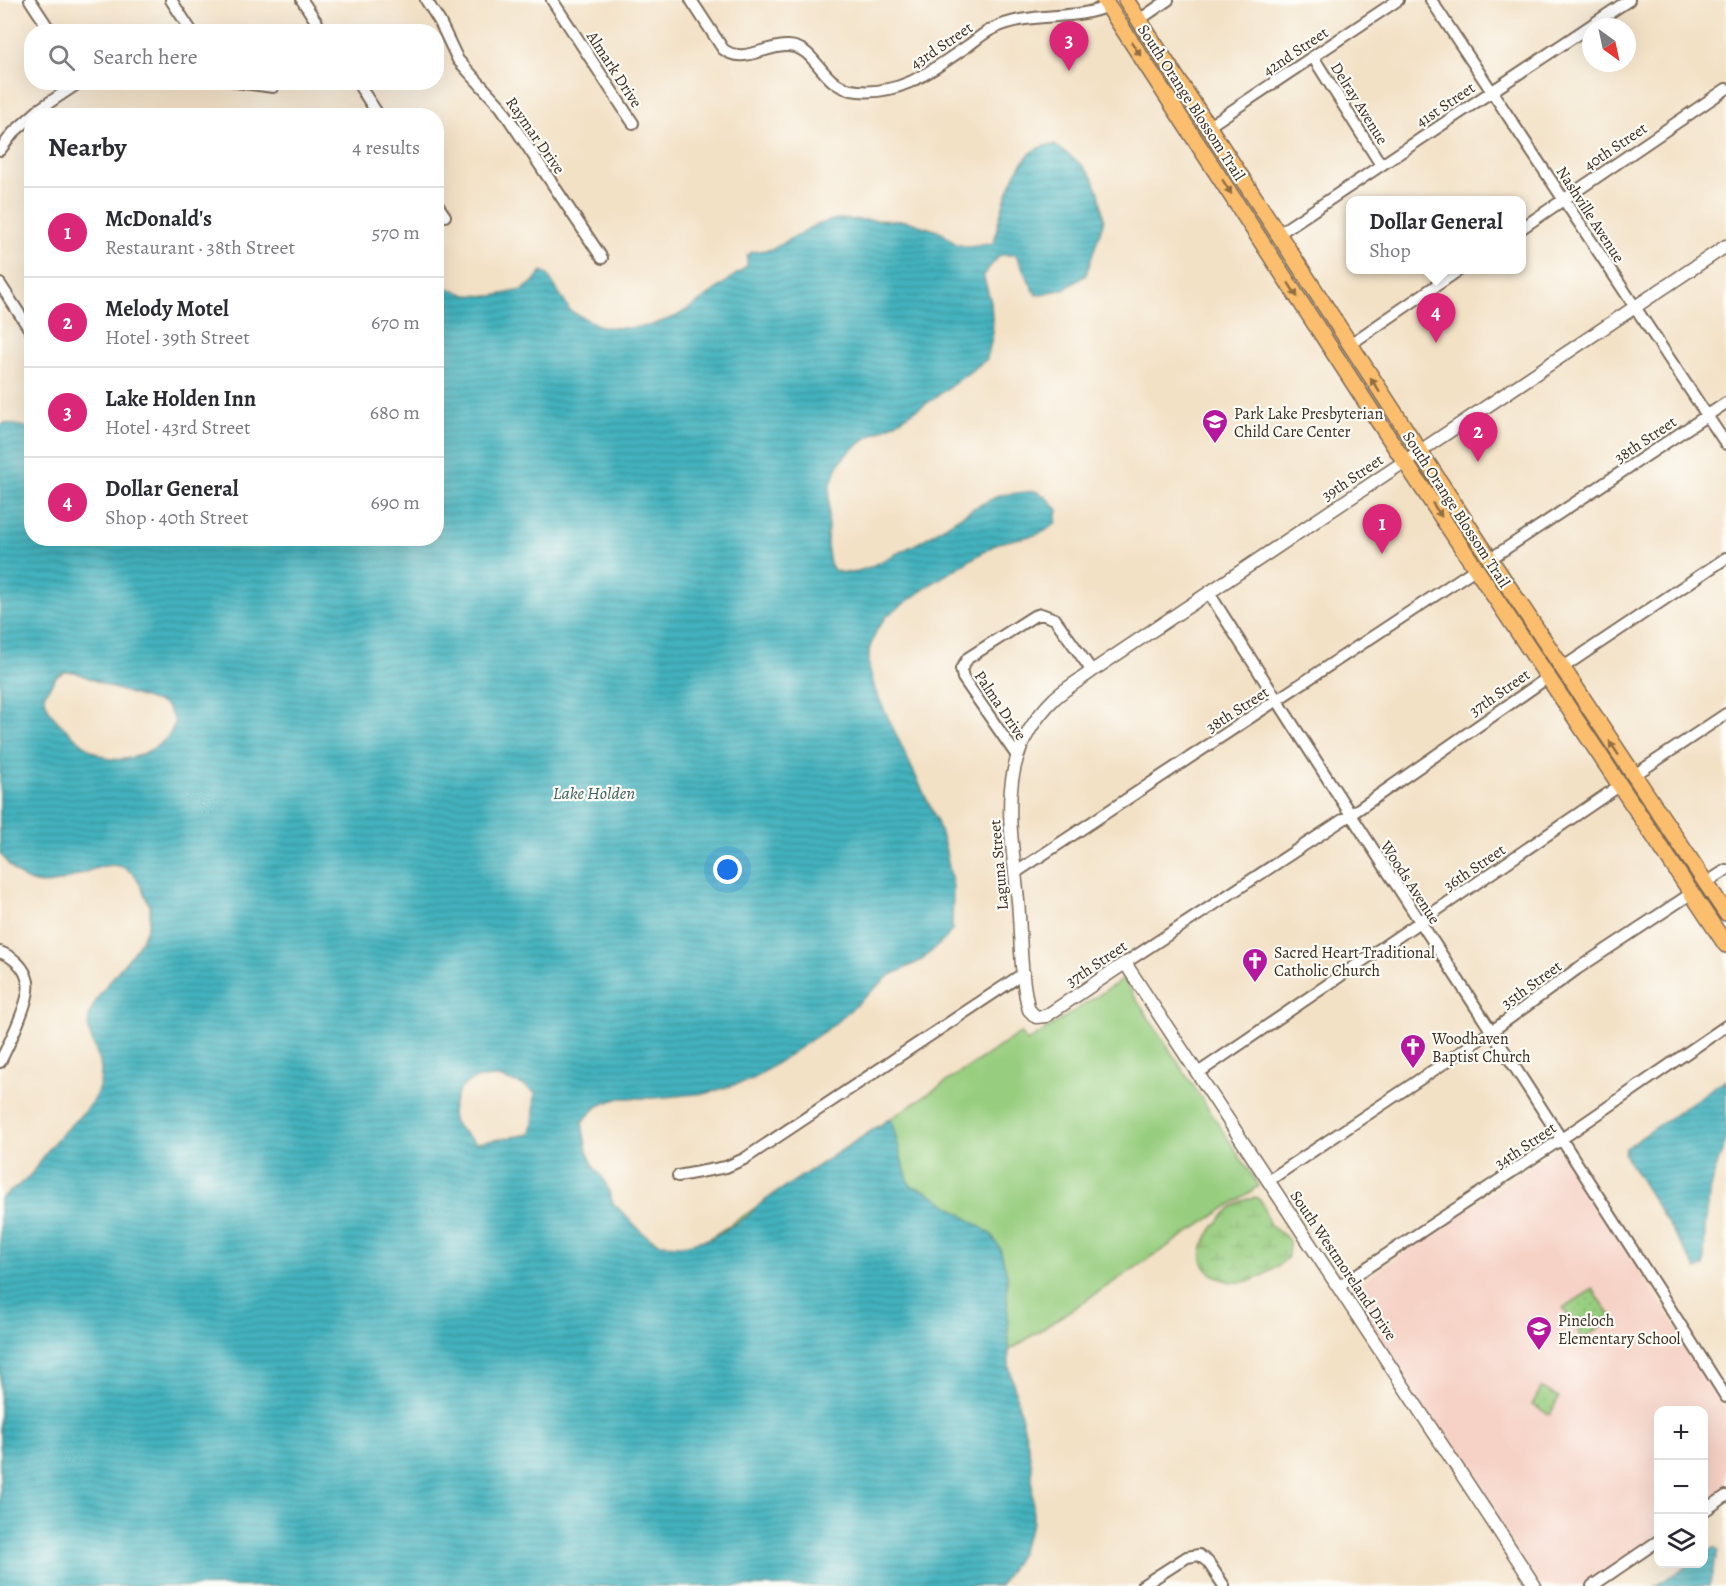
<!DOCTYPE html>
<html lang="en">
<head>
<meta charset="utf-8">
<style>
	:root { --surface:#fff; --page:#f2f2f3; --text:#2b2b33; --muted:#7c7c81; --line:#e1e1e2; --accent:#db2777 }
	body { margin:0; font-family:Alegreya,serif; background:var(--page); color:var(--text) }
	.controls { position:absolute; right:18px; bottom:18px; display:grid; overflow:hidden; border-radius:12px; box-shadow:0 6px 24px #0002 }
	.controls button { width:54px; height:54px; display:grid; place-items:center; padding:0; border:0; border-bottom:2px solid var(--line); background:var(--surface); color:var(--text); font:30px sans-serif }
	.compass { position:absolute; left:1582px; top:18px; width:54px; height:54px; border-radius:50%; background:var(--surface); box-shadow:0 6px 24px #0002; rotate:147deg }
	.you { position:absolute; left:728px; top:870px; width:21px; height:21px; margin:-15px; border:4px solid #fff; border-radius:50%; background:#1a73e8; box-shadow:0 0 0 9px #1a73e833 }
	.badge { display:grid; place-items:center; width:39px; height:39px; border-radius:50%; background:var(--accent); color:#fff; font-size:20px; font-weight:700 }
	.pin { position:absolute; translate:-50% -50px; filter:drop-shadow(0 2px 3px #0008) }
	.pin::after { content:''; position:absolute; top:32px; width:21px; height:18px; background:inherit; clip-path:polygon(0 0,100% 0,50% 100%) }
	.popup { position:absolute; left:1346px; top:196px; width:180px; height:78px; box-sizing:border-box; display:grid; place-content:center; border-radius:12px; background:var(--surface); filter:drop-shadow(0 2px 4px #0005); font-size:20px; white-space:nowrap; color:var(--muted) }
	.popup b { font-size:22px; color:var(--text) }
	.popup::after { content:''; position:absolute; left:50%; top:100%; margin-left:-12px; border:12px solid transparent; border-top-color:var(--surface) }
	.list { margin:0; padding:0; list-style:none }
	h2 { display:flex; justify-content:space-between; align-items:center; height:78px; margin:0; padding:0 24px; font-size:26px }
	h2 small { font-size:20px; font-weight:400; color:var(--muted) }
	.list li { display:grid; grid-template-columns:39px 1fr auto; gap:18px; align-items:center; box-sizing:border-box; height:90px; padding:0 24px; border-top:2px solid var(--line) }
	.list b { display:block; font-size:22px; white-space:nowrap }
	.list p { margin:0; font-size:20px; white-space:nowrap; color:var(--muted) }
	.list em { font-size:20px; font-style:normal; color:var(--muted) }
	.icon { flex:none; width:33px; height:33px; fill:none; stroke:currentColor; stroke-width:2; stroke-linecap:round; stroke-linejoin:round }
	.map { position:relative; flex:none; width:1726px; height:1586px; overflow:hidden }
	.search { position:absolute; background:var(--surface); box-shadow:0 6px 24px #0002; left:24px; top:24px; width:420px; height:66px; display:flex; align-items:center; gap:15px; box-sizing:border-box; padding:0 21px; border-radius:24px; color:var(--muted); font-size:22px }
	.panel { position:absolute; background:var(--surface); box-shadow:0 6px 24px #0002; left:24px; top:108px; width:420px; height:438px; border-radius:24px }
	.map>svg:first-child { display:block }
</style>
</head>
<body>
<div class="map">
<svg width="1726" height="1586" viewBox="0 0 1726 1586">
	<defs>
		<pattern id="wetland-marsh" width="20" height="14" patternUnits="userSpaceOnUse" patternTransform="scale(1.5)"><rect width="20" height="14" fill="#97cd7e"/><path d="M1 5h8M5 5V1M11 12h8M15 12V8" fill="none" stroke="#83b06c"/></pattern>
		<pattern id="park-dots" width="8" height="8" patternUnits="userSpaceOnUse" patternTransform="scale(1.5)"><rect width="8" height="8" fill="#97cd7e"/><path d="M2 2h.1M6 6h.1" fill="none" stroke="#83b06c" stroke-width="1.8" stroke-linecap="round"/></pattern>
		<pattern id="water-rules" width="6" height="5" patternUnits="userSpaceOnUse" patternTransform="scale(1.5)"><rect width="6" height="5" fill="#43b2be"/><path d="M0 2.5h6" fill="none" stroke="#39919a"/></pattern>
	</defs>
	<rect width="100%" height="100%" fill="#fdfcf7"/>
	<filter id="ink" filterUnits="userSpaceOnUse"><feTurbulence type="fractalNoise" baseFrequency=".0167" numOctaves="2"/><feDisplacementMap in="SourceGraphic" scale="12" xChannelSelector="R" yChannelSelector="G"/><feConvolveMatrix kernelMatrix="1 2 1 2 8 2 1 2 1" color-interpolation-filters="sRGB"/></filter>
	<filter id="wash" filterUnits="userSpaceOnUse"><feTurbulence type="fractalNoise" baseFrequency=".008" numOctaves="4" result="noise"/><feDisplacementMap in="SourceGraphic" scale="24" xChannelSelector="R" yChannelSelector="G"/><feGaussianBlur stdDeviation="1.35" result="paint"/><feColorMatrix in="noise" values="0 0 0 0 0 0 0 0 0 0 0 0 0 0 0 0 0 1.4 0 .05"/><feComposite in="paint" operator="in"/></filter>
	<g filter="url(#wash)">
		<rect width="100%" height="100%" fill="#f3e1c6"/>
		<!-- built -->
		<path fill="#f6d1c5" d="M1554,1150l8,1 4,4 160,250v87l-22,15v-97h-46v127l-72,49h-46l-188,-286 1,-10 6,-6z"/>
		<!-- grass -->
		<path fill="#97cd7e" stroke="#697c4e" stroke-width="1.5" d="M1123,979l136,207 -423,279 -143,-216 327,-216 7,9z"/>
		<!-- wetland -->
		<path fill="url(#wetland-marsh)" stroke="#697c4e" stroke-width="1.5" d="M1255,1197c13,5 8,19 16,29 5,6 16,8 18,16 0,4 -1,11 -1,15 -19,18 -46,34 -71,20 -5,-3 -11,-7 -13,-12 -10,-21 20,-55 38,-64 4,-2 9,-3 13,-4z"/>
		<!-- park -->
		<path fill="url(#park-dots)" stroke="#697c4e" stroke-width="1.5" d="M1593,1289l20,30 -30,20 -20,-31z
			M1541,1388l18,9 -9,18 -18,-10z"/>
		<!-- water -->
		<path fill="url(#water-rules)" stroke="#3f6e6e" stroke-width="1.5" fill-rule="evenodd" d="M1055,145l27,20 10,12 7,15 5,28 -18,55 -21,14 -29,6 -20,-40h-16l-17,20 8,27 2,31 -6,26 -55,41 -40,25 -22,11 -20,15 -10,11 -10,23 -3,60 3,19 4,6 6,2 12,1 18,-6 50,-25 54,-34 26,-13 35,-4 10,5 13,14 -2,13 -11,8 -10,4 -37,8 -67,41 -44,32 -10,13 -8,21v16l6,24 62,131 8,26 8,40 -1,43 -6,8 -24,22 -33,16 -57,50 -79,53 -45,14 -54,5h-35l-21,8 -16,16 5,29 7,16 11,14 8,22 31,31 16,10 23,1 29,-7 36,-22 8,-9 18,-13 117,-76 11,43 8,24 18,7 63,42 9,14 7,26 2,92 18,74 5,27 1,55 -14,33 -19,31h-1000v-387c10,-8 23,-16 32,-26 8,-11 15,-23 24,-33 18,-21 47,-37 45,-70 -1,-20 -18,-35 -11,-56 10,-34 63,-67 60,-105 0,-4 -3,-9 -5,-13 -3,-8 -7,-17 -13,-23 -29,-27 -71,27 -107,6 -11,-6 -18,-16 -25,-26v-427l5,-3 26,5 1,110h404l1,-254 30,11 25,1 30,-6 10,-7 10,-12 6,4 22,36 32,16 25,1 22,-2 28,-10 22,-14 48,-36v-10l5,-4 21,-3 40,-23 24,-7 70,2 34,11 15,12 13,3 25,-4c4,-25 20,-87 47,-96 4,-2 10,-2 14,-2zM65,672h10l38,16 50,16 5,4 7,14c-4,14 -11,20 -23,27 -37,21 -54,9 -83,-17 -13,-12 -21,-18 -25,-37l13,-19zM498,1077l25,8 12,8 -2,32 -3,9 -54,9c-6,-6 -21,-15 -23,-24 -2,-6 0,-14 2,-19 8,-22 21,-22 43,-23z
			M1726,1079v61l-15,44 -6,43 -1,39 -7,4 -73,-116 2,-6z
			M1714,1548l4,3 -9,35h-54l35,-22h14v-9z"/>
	</g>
	<g filter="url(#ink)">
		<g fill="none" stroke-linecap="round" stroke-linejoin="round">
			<defs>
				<path id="minor" d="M30,0l21,32
					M171,0l21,32
					M302,0l21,32
					M426,0l14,22 18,38 43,47 101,151
					M552,0l81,123
					M691,0l32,49c19,16 43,-4 65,-3 31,1 31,42 70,45 46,4 75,-22 111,-46 8,-6 15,-12 23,-16 40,-19 79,-7 116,-23
					M1431,0l295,444
					M1139,20l29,-20
					M1313,57l68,108
					M236,82l37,5
					M357,82l22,34
					M32,116l9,-8 39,-26
					M1209,126l189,-126
					M0,150l13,-17 19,-17
					M436,203l9,13
					M1522,228l204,-139
					M1278,234l351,-234
					M0,284l30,46
					M1349,345l110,-75
					M1490,559l236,-156
					M1209,593c170,270 348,534 517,804
					M1562,668l164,-110
					M1017,756l-54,-78 -2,-9 7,-11 66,-42 7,-2 14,5 37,52
					M1633,776l93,-62
					M1015,873l460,-304
					M1706,883l20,-13
					M0,952c13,5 25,15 28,30 4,16 -20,64 -28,80
					M1125,963l225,-148 197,-137
					M1198,1073l421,-287
					M678,1176l48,-9 18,-8 280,-186
					M1268,1181l224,-150 85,-62 115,-76
					M1339,1286l221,-146 166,-114
					M1704,1511l22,-15
					M1142,1586l45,-29 12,-2 9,7 16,24
					M1592,1586l66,-45"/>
				<path id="tertiary" d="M1535,1586l-410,-623 -79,53 -10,1 -7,-7c-9,-32 -8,-76 -11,-109 -7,-77 -25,-143 37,-203 11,-10 25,-18 37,-27l634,-425"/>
				<path id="primary" d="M1104,0l293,450 329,495
					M1126,0l364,559 236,354"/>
			</defs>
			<!-- minor casing -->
			<use href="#minor" stroke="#7b6a59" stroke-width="14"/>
			<!-- tertiary casing -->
			<use href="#tertiary" stroke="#7b6a59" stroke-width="15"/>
			<!-- primary casing -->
			<use href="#primary" stroke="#7b6a59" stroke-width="18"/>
			<!-- minor -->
			<use href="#minor" stroke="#fff" stroke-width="10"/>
			<!-- tertiary -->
			<use href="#tertiary" stroke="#fff" stroke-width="12"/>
			<!-- primary -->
			<use href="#primary" stroke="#fbbe6e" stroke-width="15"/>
		</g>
		<!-- one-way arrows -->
		<defs><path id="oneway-solid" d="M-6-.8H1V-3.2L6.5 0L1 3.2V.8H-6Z" transform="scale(1.5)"/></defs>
		<g fill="#916d42">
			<use href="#oneway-solid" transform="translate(1136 49) rotate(56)"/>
			<use href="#oneway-solid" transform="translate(1227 187) rotate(58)"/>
			<use href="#oneway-solid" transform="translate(1293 290) rotate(57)"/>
			<use href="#oneway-solid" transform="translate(1375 385) rotate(-123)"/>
			<use href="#oneway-solid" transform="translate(1437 510) rotate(56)"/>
			<use href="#oneway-solid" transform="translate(1614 748) rotate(-123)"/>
		</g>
	</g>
	<!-- icons -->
	<defs>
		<symbol id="school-pin" viewBox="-11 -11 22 30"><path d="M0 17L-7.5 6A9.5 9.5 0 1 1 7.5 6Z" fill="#b5179e" stroke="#fdfcf7"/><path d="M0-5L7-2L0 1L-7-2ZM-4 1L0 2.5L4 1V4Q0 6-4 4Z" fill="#fff"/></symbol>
		<symbol id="church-pin" viewBox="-11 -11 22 30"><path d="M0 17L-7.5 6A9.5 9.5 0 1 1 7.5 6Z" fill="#b5179e" stroke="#fdfcf7"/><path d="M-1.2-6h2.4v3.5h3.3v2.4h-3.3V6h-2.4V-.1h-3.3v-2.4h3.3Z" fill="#fff"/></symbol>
	</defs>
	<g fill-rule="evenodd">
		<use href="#school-pin" x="1200" y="407" width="30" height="40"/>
		<use href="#church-pin" x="1240" y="946" width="30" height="40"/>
		<use href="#church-pin" x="1398" y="1032" width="30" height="40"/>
		<use href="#school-pin" x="1524" y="1314" width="30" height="40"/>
	</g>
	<g text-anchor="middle" stroke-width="4.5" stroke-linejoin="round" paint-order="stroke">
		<!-- street labels -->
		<g font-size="16" fill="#3b2a1e" stroke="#fdfcf7">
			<text transform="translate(941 45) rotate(-34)" y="6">43rd Street</text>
			<text transform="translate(1295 51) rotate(-34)" y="6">42nd Street</text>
			<text transform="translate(615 69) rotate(57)" y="6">Almark Drive</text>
			<text transform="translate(1192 102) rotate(57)" y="6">South Orange Blossom Trail</text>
			<text transform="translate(1360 103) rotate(58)" y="6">Delray Avenue</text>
			<text transform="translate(1445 104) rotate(-34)" y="6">41st Street</text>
			<text transform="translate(536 135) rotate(55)" y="6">Raymar Drive</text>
			<text transform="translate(1615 146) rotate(-34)" y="6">40th Street</text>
			<text transform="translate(1591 214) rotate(57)" y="6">Nashville Avenue</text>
			<text transform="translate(1645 439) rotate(-34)" y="6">38th Street</text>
			<text transform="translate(1352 477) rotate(-34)" y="6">39th Street</text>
			<text transform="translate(1457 509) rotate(57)" y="6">South Orange Blossom Trail</text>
			<text transform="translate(1499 692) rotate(-35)" y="6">37th Street</text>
			<text transform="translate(1001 705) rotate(56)" y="6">Palma Drive</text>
			<text transform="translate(1237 709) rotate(-33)" y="6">38th Street</text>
			<text transform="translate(998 865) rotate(-95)" y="6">Laguna Street</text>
			<text transform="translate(1474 867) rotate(-34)" y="6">36th Street</text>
			<text transform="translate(1411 882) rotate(57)" y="6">Woods Avenue</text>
			<text transform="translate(1096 963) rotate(-34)" y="6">37th Street</text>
			<text transform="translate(1531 984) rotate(-36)" y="6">35th Street</text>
			<text transform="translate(1525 1145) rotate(-34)" y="6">34th Street</text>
			<text transform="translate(1344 1265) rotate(56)" y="6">South Westmoreland Drive</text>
		</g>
		<!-- poi labels -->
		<g font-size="16" fill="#3b2a1e" stroke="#fdfcf7" text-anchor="start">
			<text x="1234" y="419">Park Lake Presbyterian<tspan x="1234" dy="18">Child Care Center</tspan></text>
			<text x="1274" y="958">Sacred Heart Traditional<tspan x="1274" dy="18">Catholic Church</tspan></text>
			<text x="1432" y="1044">Woodhaven<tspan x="1432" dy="18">Baptist Church</tspan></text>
			<text x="1558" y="1326">Pineloch<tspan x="1558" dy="18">Elementary School</tspan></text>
		</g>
		<!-- water labels -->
		<g font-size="18" font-style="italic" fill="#3e605e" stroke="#fdfcf7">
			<text x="594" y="799">Lake Holden</text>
		</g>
	</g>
</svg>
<div class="controls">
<button>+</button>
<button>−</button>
<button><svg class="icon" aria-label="layers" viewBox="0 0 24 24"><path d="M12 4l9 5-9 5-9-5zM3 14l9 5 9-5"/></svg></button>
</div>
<svg class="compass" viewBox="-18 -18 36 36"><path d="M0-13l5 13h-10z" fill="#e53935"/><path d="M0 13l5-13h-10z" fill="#7c7c81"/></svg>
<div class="you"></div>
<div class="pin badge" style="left:1382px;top:554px">1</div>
<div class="pin badge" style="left:1478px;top:462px">2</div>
<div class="pin badge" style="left:1069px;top:71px">3</div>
<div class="pin badge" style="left:1436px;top:343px">4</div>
<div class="popup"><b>Dollar General</b>Shop</div>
<div class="search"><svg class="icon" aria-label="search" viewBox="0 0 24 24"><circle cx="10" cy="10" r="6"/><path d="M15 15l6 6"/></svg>Search here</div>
<section class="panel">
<h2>Nearby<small>4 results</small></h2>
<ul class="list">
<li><span class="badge">1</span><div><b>McDonald's</b><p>Restaurant · 38th Street</p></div><em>570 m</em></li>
<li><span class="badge">2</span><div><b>Melody Motel</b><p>Hotel · 39th Street</p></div><em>670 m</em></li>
<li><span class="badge">3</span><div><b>Lake Holden Inn</b><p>Hotel · 43rd Street</p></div><em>680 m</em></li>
<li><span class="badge">4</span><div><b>Dollar General</b><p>Shop · 40th Street</p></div><em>690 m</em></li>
</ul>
</section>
</div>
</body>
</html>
